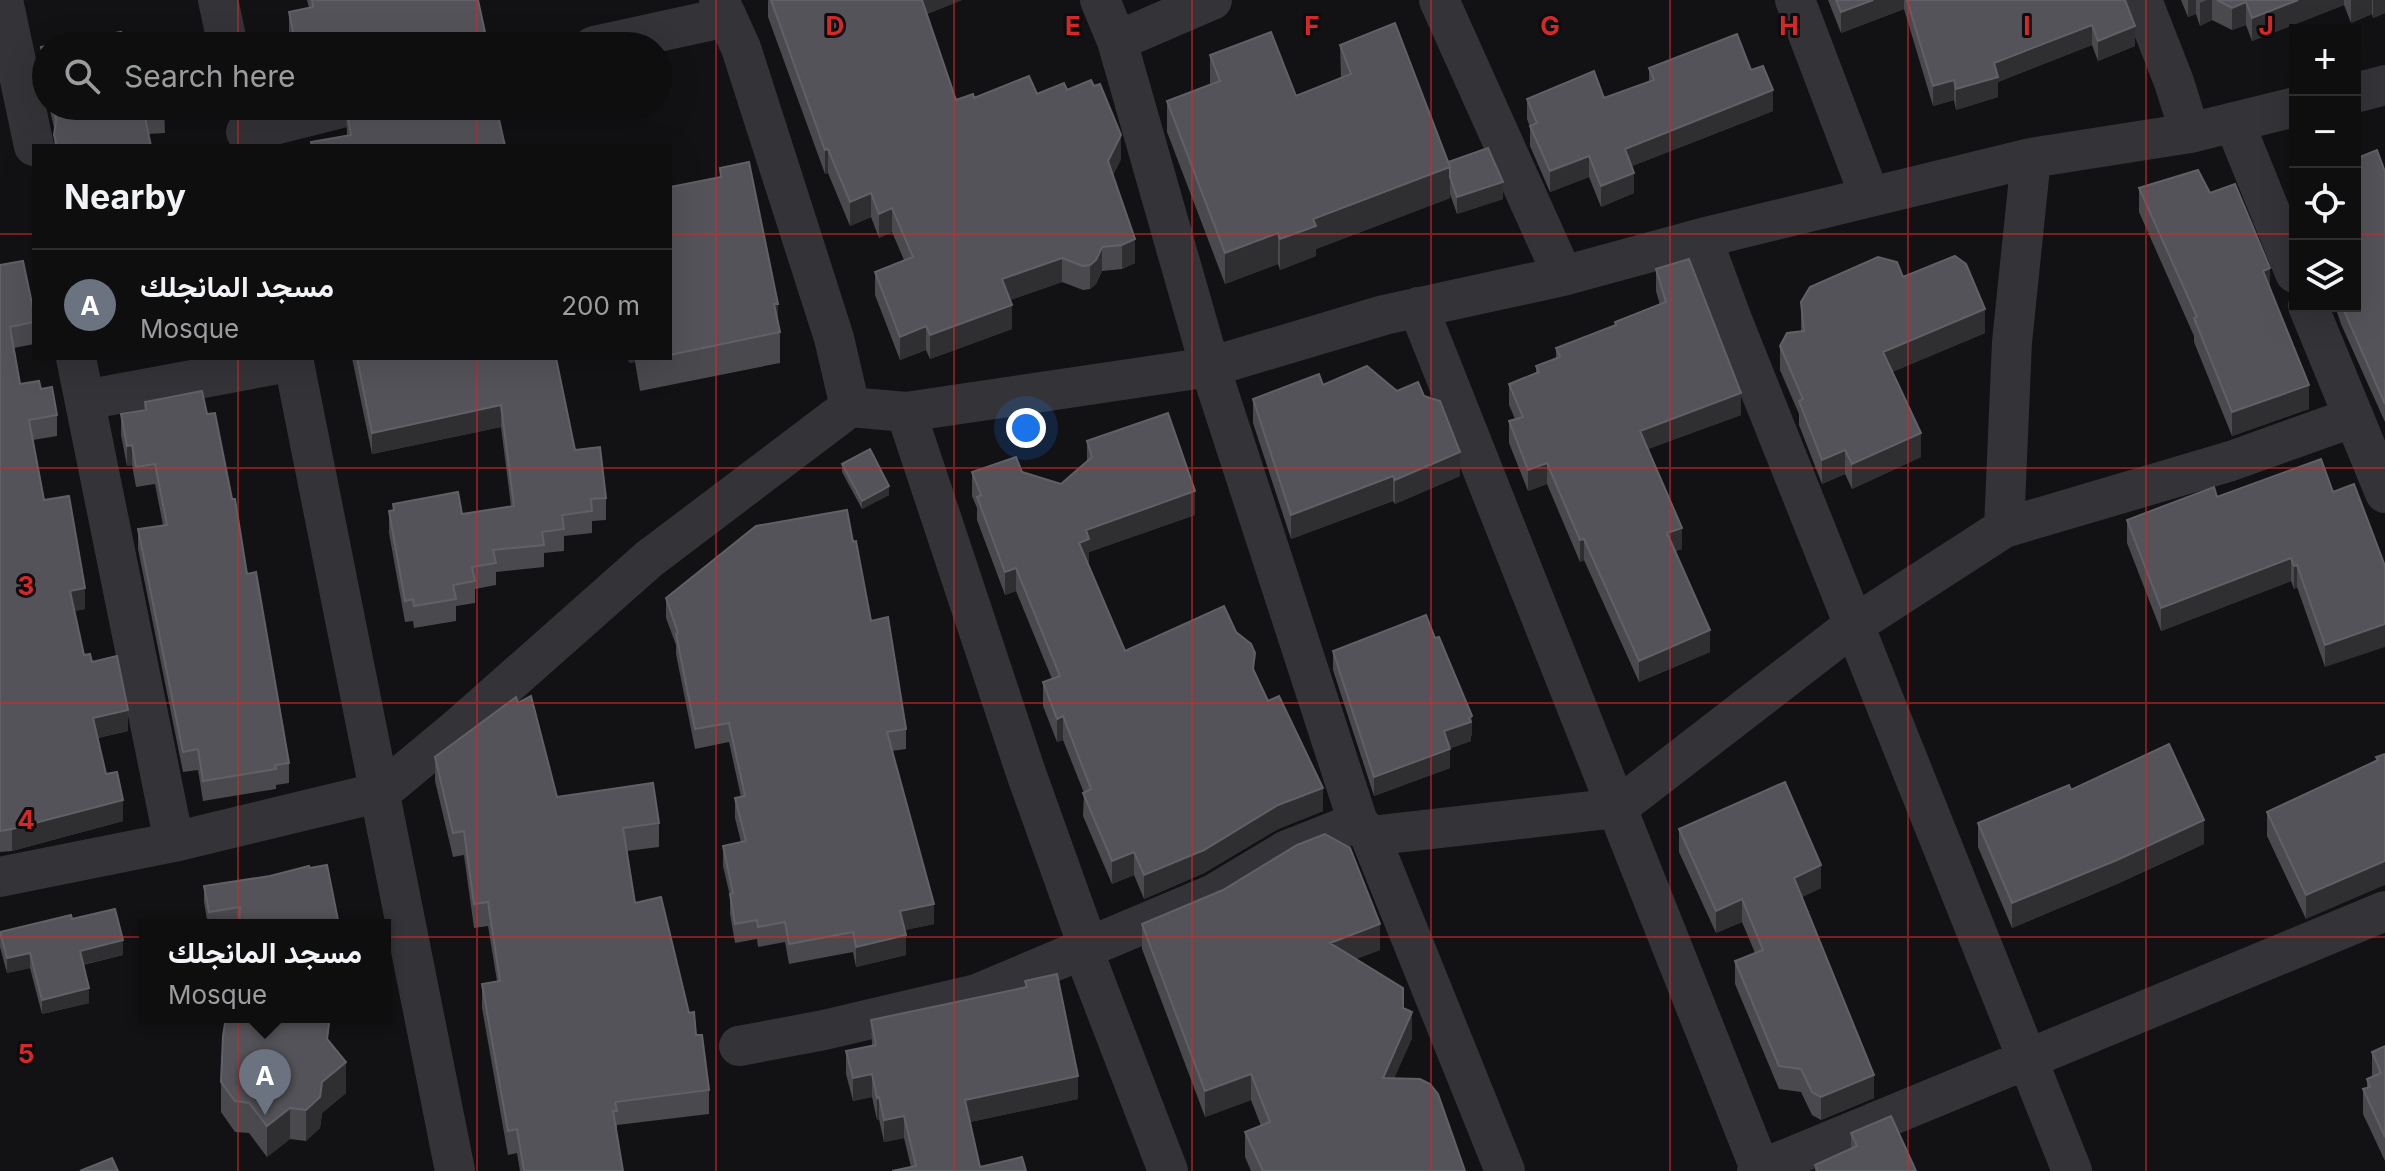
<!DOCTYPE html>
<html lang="en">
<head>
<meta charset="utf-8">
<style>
	:root { --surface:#0e0e0f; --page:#171718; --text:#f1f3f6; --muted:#9b9c9e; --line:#2e2e2f; --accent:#db2777 }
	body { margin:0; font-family:Inter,Vazirmatn,sans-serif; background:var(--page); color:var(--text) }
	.controls { position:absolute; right:24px; top:24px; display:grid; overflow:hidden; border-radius:0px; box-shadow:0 8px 32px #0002 }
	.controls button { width:72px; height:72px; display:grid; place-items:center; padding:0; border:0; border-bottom:2px solid var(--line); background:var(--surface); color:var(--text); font:40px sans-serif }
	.you { position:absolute; left:1026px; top:428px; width:28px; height:28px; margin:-20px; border:6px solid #fff; border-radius:50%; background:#1a73e8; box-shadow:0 0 0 12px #1a73e833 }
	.badge { display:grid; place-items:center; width:52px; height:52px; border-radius:50%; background:var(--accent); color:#fff; font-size:26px; font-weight:700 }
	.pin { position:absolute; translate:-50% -66px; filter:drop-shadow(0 2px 4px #0008) }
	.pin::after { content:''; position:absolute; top:42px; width:28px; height:24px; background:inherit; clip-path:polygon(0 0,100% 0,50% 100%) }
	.popup { position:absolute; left:139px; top:919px; width:252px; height:104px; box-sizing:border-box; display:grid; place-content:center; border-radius:0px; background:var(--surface); filter:drop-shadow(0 2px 6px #0005); font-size:26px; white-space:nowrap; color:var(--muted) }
	.popup b { font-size:30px; color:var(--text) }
	.popup::after { content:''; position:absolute; left:50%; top:100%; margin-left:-16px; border:16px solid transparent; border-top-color:var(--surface) }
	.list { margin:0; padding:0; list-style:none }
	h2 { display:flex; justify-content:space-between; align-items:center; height:104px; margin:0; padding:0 32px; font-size:34px }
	h2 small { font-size:26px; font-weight:400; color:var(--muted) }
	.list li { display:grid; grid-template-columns:52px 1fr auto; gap:24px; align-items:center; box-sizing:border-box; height:112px; padding:0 32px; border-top:2px solid var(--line) }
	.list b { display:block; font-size:30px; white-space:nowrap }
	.list p { margin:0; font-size:26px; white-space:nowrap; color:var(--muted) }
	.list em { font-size:26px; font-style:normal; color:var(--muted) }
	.icon { flex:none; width:44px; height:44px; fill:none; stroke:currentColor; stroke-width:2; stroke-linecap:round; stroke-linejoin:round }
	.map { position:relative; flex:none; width:2385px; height:1171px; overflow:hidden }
	.search { position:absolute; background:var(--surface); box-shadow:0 8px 32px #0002; left:32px; top:32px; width:640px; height:88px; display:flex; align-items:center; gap:20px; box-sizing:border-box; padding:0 28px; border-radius:44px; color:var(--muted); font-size:30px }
	.panel { position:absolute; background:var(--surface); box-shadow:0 8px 32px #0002; left:32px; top:144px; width:640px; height:216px; border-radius:0px }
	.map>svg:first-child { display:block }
</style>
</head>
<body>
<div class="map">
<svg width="2385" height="1171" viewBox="0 0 2385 1171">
	<rect width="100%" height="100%" fill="#121214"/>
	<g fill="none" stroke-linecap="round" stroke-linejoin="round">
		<!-- minor -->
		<path stroke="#343438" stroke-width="40" d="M3,0l31,146
			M218,0l10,46
			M719,0l22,48 93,290 16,69
			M1100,0l17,41 93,326 148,455 12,14 135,335
			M1439,0l124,276
			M1795,0l75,197
			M2142,0l32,82 16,51
			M1117,41l95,-41
			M594,46l133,-29
			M2355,93l30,-8
			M2234,122l61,151
			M246,132l103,-26
			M1702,238l29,79 341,854
			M2308,306l77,187
			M1418,307l343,864
			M76,358l98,484
			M293,358l162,813
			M85,400l209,-39
			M906,412l120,361 57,159v18l85,221
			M2004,528l8,-186 19,-184
			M1370,836l247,-28 237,-183 150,-97 227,-67 123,-44
			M0,877l174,-35 207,-50 76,-63 192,-170 201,-152 56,5 304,-45 174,-52 179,-39 139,-38 329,-80 159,-25 105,-26
			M739,1046l85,-16 153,-36 237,-100 73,-44 71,-28
			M1757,1171l628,-260"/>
	</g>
	<!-- wall -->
	<path fill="#49494e" d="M307,0h171l10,46h-196l-3,-12v-22l20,-4z
		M768,0h194l-35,14 29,86 81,-6 30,-4 54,69 -8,16 22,88 -13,6 -20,2 -6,13 -6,5 -7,1 -21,-8 -52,18 2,29 -82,30 -4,-9 -26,10 -25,-65v-23l29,-12 -12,-28 -13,6 -8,-21 -21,9 -22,-53 -3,1 -57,-157z
		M1828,0h297l10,46 -37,15 -6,-16 -94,37v15l-42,13 -2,-10 -21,6 -29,-97 -63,24z
		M2181,0h204v13l-12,5 -1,-4 -21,9 -7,-18 -92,36 -6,-16 -14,5 -20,-10 -12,6 -4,-12 -8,3z
		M1340,45l108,117 55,37 -46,15 -7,-20v4l-134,51v7l-36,14 -2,-6 -53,20 -58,-152v-31l43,-16v-30l86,41 45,-18z
		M46,46v46l-5,-24v-21z
		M1649,68l102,2 22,41 -141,55 2,27 -33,14 -12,-30 -39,15 -20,-46v-19l-3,-8v-20l77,-1 45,-16z
		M49,106h115l1,27 -17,1 3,12h-97l1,-14z
		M500,106v17l5,23h-194v-4l36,-6 -1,-28z
		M720,168l58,157 2,7v31l-140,28 -5,-29 -6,1 -1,-5h42v-171l50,-10z
		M2385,172v250l-44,-98 -6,-18h20z
		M2139,188l71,5 60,93 39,123 -77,27 -38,-94v-6l-55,-124z
		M0,265l34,48v31l-20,4 6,36 21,5 16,26v21l-24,4 11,60 41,109 -11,2 10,44 8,7 36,69 -30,7 8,36 17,47 -111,30 -12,1z
		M1656,269l85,146 -93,34 34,100 -7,2 35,101 -71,30 -55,-122 -4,2 -33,-78 -19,7 -19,-48v-22l6,-2 -6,-14v-21l27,-10v-8l20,-8v-10l59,-22v-4l45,-17 -4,-14z
		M1903,277l82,56 -93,39 29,85 -69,32 -7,-15 -23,10 -23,-59v-11l-19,-44v-24l21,-15v-29z
		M352,358h204l19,92 31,48v22l-14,1v12l-28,3v15l-20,2v14l-48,5v13l-21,4v14l-19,3v15l-42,7 -1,-7 -8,1 -16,-89v-22l4,-1v-6l69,10 49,-8 -10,-79 -129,27z
		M1323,385l137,91 -65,28 -2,-3 -102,38 -38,-116v-24z
		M145,402l62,12 40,160 42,189v20l-13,2v4l-73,12 -5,-31 -15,2 -45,-223v-20l25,-4 -8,-41 -19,3 -4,-22 -5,1 -6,-31v-21l24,-4z
		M1087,441l108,74 -106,37v11h-1l37,88 130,22 68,138 -45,18 -74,44 -60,26 -10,-24 -22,9 -29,-68 1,-23 -21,-53 -6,2 -14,-36v-24l9,-3 -36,-88 -11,4 -28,-75v-12l-5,-12v-24h50l39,12 26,-22z
		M842,464l47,31 -27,14 -20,-37z
		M2333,492l-8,175 -28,-80 -3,2 -3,-8 -130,50 -34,-88v-23l90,-23z
		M853,542l18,79 35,108v20l-14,2 42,173 -29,6 1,25 -50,12 -3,-15 -64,12 -4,-22 -27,5 -1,-8 -22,4 -5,-29v-18l-7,-30v-20l18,-4 -6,-24v-20l6,-1 -12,-55 -34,7 -19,-95v-9l-10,-27v-20z
		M1333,651l139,85h-1v5l-21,7v20l-76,28 -41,-126z
		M518,703l39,94 102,26v24l-32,4 8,52 54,110 7,22 13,55v24l-92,11v10l6,36h-103l-3,-18 -9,2 -26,-147v-24l15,-3 -9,-55 -14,2 -10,-73 -11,2 -18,-76v-24z
		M2385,754l-79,165 -39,-83v-24l109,-51v-4z
		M2071,790l133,54 -87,40 -105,44 -34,-81v-24z
		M1679,829l142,59 -19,9 72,201 -53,22 -9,-5 -11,-23 -22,-3 -44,-105v-23l20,-8 -13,-31 -26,11 -37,-81z
		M270,876l-30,46 -17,3h-15l-4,-23v-16z
		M72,919l51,36 -40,10 6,38 -47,11 -12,-46 -23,5 -7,-26v-15z
		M1142,924l238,26 -24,9 47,49 9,30 -18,40 71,93h-214l-6,-14v-25l16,-6 -10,-26 -46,17 -63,-168z
		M1025,981l53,118 -108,23 10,45 46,4 -115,-4 -7,-29 -20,4 -5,-23 -2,1 -5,-23 -19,4 -7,-27v-23l26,-5 -1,-26 154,-33z
		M329,1041l17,52 -24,20 -2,15 -14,13 -16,-2 -23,18 -18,-24 -14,-1 -14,-20v-30z
		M2385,1046v115l-22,-47v-25l4,-1v-9l5,-2v-25z
		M1851,1133l65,38h-101v-6l36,-16z"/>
	<!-- shaded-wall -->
	<path fill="#2f2f32" d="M919,0h43l-43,17z
		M1873,0h31v9l-63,24v-21z
		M2188,0h8v14l-8,3z
		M2207,0h5v20l-12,6v-23z
		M2298,0h46v5l-92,36v-23z
		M2351,0h21v14l-21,9z
		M2373,0h12v13l-12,5z
		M2246,2v23l-14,5v-22z
		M2092,25v20l-94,37v15l-42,13v-21l38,-26z
		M2135,26v20l-37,15v-20z
		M1954,80v20l-21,6v-20z
		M1773,90v21l-148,58v-20z
		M495,106h5v17z
		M1121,135v24l-13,26v-24z
		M828,149v24l-3,1v-24z
		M1589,156v21l-39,15v-21z
		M1450,167v31l-134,51v7l-36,14v-31l33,-20z
		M1634,173v20l-33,14v-21z
		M1503,182v17l-46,15v-17z
		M871,193v24l-21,9v-24z
		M892,208v24l-13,6v-24z
		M1278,233v31l-53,20v-31z
		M1135,239v24l-13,6v-24z
		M1102,247v24l-6,13 -6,5v-24z
		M1062,258v24l-60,21v-24z
		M2270,268v24l-7,-21z
		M774,304h4v29z
		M1012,305v24l-82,30v-24z
		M1985,309v24l-102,43v-24z
		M926,326v24l-26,10v-23z
		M629,358h6v4l-6,1z
		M2309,385v24l-77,27v-24z
		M1741,393v22l-101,37v-21z
		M501,405v22l-129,27v-21z
		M1921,433v24l-69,32v-25z
		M132,445v20l-5,1v-20z
		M1845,450v24l-23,10v-24z
		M1460,452v24l-65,28v-24z
		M1547,463v21l-19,7v-21z
		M1393,476v25l-102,38v-24z
		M889,486v9l-27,14v-8z
		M1195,491v24l-106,37v11l-10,3v-23l7,-13z
		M1682,528v21l-15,5v-21z
		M1584,539v21l-4,2v-22z
		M2291,558v23l-130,50v-23z
		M2297,565v22l-3,2v-23z
		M1016,568v23l-11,4v-23z
		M85,588v21l-15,3v-21z
		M2385,624v23l-60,20v-22z
		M1710,630v22l-71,30v-21z
		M128,710v21l-35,8v-21z
		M1063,716v24l-6,2v-23z
		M1472,716v20h-1v5l-27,10v-20z
		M1450,749v19l-76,28v-19z
		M1323,788v23l-45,18 -74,44 -60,26v-24l134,-70z
		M123,800v21l-111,30v-22z
		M2204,820v24l-87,40 -105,44v-25z
		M1134,852v23l-22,9v-23z
		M2385,861v24l-79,34v-24z
		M1821,865v23l-27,13v-23z
		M1742,899v23l-26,11v-22z
		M934,904v20l-34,7v-20z
		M1380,924v26l-50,19v-26z
		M906,935v20l-50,12v-20z
		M123,940v15l-43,10v-14z
		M30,953v15l-23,5v-15z
		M89,988v15l-47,11v-14z
		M1412,1012v26l-29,66v-26z
		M346,1062v31l-24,20 -2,15 -14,13v-31l16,-28z
		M872,1074v23l-19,4v-23z
		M1251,1074v26l-46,17v-26z
		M1874,1075v23l-53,22v-23z
		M1078,1076v23l-113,24v-23z
		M879,1097v22l-2,1v-22z
		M290,1108v31l-23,18v-31z
		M904,1116v22l-20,4v-22z"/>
	<!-- building -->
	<path fill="#535359" stroke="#606167" stroke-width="2" d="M312,0h166l10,46h-192l-7,-34 24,-5z
		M771,0h151l34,100 17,-6 1,4 55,-22 8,18 27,-11 3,7 24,-10 3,6 6,-2 21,51 -13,26 27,78 -13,6 -20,2 -6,13 -6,5 -7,1 -21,-8 -60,21 10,26 -82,30 -4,-9 -26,11 -25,-65 38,-15 -21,-49 -13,6 -8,-21 -21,9 -22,-53 -3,1z
		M1836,0h37l-32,12z
		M1907,0h218l10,26 -37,15 -6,-16 -98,38 4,14 -42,12 -2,-9 -21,6z
		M2217,0h81l-46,18 -6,-16 -14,6z
		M1395,23l55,144 -137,52 3,7 -36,13 -2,-6 -53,20 -58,-152 53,-20 -10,-26 61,-23 25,64 55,-22 -11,-29z
		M121,32l3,14h-78v24l-5,-23z
		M1737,34l14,36 12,-4 10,24 -148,59 9,24 -33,13 -12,-30 -39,15 -20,-45 7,-3 -10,-24 67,-28 10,27 50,-18 -5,-12z
		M54,106h110l1,6 -21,1 7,33h-94l-3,-11 2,-15z
		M352,106h144l9,40h-193l-1,-4 40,-7 -5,-27z
		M1488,148l15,34 -46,15 -7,-20v-10l-2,-5z
		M2377,150l8,22v232l-43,-98h13v-147z
		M749,162l29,142h-4l6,28 -110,23v-168l51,-10 -1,-9z
		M2198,170l12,23 25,-9 35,84 -7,3 46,114 -77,27 -38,-94 3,-1 -58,-129z
		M1955,256l11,8 19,45 -102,43 38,81 -69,31 -7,-14 -23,10 -23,-59 4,-2 -23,-53 7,-13 17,-2 -3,-29 9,-15 68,-30 19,5 6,15z
		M1689,259l52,134 -101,38 42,97 -15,5 43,97 -71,31 -55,-122 -4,1 -33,-77 -19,7 -19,-49 14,-4 -14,-33 30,-12 -3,-6 24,-9 -4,-9 60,-23 -1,-3 51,-20 -10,-33z
		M23,261l11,52v9l-24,5 10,57 19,-3 2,8 11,-2 5,28 -28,5 15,80 25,-4 16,92 -15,3 14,64 6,-1 2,8 25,-6 11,54 -35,8 13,56 11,-2 6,28 -111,29 -12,2v-566z
		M357,358h199l19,92 25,-3 6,51 -15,1 1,12 -30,4 2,14 -22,3 2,13 -51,5 3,13 -24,4 3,14 -22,4 3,14 -42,7 -1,-7 -8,2 -16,-90 5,-1 -1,-6 65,-12 4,22 52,-8 -13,-101 -129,28z
		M1367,366l30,25 21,-9 6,14 16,5 20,51 -65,28 -2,-4 -102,39 -38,-116 66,-25 4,11z
		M202,391l5,23 8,-1 17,86h3l12,75 9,-2 33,191 -14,2 1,4 -73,12 -5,-32 -15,3 -45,-223 29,-4 -12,-61 -19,3 -4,-22 -5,1 -6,-32 25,-4 -1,-8z
		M1168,413l27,78 -109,39 3,9 -10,4 46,108 99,-45 12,26 15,12 4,9 -2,16 15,32 11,-5 44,92 -45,17 -74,45 -60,25 -10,-23 -22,9 -29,-68 8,-4 -28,-73 -6,3 -14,-37 17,-6 -44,-108 -11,4 -28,-75 4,-2 -9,-23 44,-15 6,15 39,12 31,-27 -5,-16z
		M870,449l19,37 -27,15 -20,-37z
		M2321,459l12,33 21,-8 31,82v58l-60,21 -28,-80 -3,1 -3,-8 -130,50 -34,-88 87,-33 3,10z
		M847,510l6,32 3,-1 15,80 17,-4 18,112 -19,3 47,172 -34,7 6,24 -50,12 -3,-15 -64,12 -4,-22 -27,5 -1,-7 -22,4 -5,-30 3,-1 -10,-47 23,-5 -11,-43 10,-2 -16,-73 -34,6 -19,-95 2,-1 -12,-35 90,-72z
		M1426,615l9,23 4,-1 33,79 -3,2 2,4 -27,9 6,18 -76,28 -41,-126z
		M531,696l26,101 96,-14 6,40 -36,5 12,75 26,-6 28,116 5,-1 2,23h6l7,55 -94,12 2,9h-4l10,60h-99l-7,-42 -9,2 -26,-147 18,-3 -12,-79 -14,2 -10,-73 -11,2 -18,-76 81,-60 2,6z
		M2169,744l35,76 -87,40 -105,43 -34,-80 91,-38 2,5z
		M2385,754v107l-79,34 -39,-83 111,-52 -2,-3z
		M1785,782l36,83 -27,13 80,197 -53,22 -9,-5 -11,-23 -22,-3 -44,-105 28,-11 -21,-51 -26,12 -37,-82z
		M1325,834l25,14 30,76 -50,19 73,45v20l9,4 -29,66 37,1 10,5 8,10 27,77h-202l-18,-39 25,-10 -19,-48 -46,17 -63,-167 81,-34 74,-45z
		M327,865l12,60h-100l1,-18 -31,5 -5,-26 66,-10 39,-10 1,2z
		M115,909l8,31 -43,11 9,37 -47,12 -12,-47 -23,5 -7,-26 71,-17 1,4z
		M1057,974l21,102 -113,24 15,67 42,-10 4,14h-134l24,-5 -12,-50 -20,4 -5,-23 -2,1 -5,-24 -19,4 -7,-27 30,-6 -5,-25 156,-33 -2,-6z
		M226,1017h98l5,7 -2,15 19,23 -24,20 -2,15 -14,13 -16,-2 -23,18 -18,-23 -14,-2 -14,-19 2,-46z
		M2385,1046v91l-22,-48 7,-2 -3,-8 14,-6 -9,-21z
		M1891,1116l25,55h-98l-3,-6 42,-19 -6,-13z
		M112,1158l6,13h-38z"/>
	<!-- grid -->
	<path fill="none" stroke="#d62828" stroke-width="2" stroke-opacity="0.55" d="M238,0v46M477,0v46M716,0v1171M954,0v1171M1192,0v1171M1431,0v1171M1670,0v1171M1908,0v1171M2146,0v1171M238,106v40M477,106v40M0,234h34M670,234h1625M2355,234h30M238,358v813M477,358v813M0,468h2385M0,703h2385M0,937h2385"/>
	<g font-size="26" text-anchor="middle" font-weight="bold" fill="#d62828" stroke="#0d0d0f" stroke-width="6" stroke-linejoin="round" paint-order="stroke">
		<text x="835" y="35">D</text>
		<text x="1073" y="35">E</text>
		<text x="1312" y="35">F</text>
		<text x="1550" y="35">G</text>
		<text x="1789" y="35">H</text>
		<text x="2027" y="35">I</text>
		<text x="2266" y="35">J</text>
		<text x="26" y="595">3</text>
		<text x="26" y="829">4</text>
		<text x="26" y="1063">5</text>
	</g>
</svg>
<div class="controls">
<button>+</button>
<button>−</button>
<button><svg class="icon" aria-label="locate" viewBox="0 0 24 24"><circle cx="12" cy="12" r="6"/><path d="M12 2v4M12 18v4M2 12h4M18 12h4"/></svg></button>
<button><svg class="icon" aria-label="layers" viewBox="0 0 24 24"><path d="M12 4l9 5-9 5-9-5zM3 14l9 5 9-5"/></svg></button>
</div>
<div class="you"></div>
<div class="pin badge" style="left:265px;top:1115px;background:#6b7280">A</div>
<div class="popup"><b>مسجد المانجلك</b>Mosque</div>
<div class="search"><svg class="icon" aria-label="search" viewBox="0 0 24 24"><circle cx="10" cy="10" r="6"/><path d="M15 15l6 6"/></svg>Search here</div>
<section class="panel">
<h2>Nearby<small></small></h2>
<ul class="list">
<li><span class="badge" style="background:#6b7280">A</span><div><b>مسجد المانجلك</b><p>Mosque</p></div><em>200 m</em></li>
</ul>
</section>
</div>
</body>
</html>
